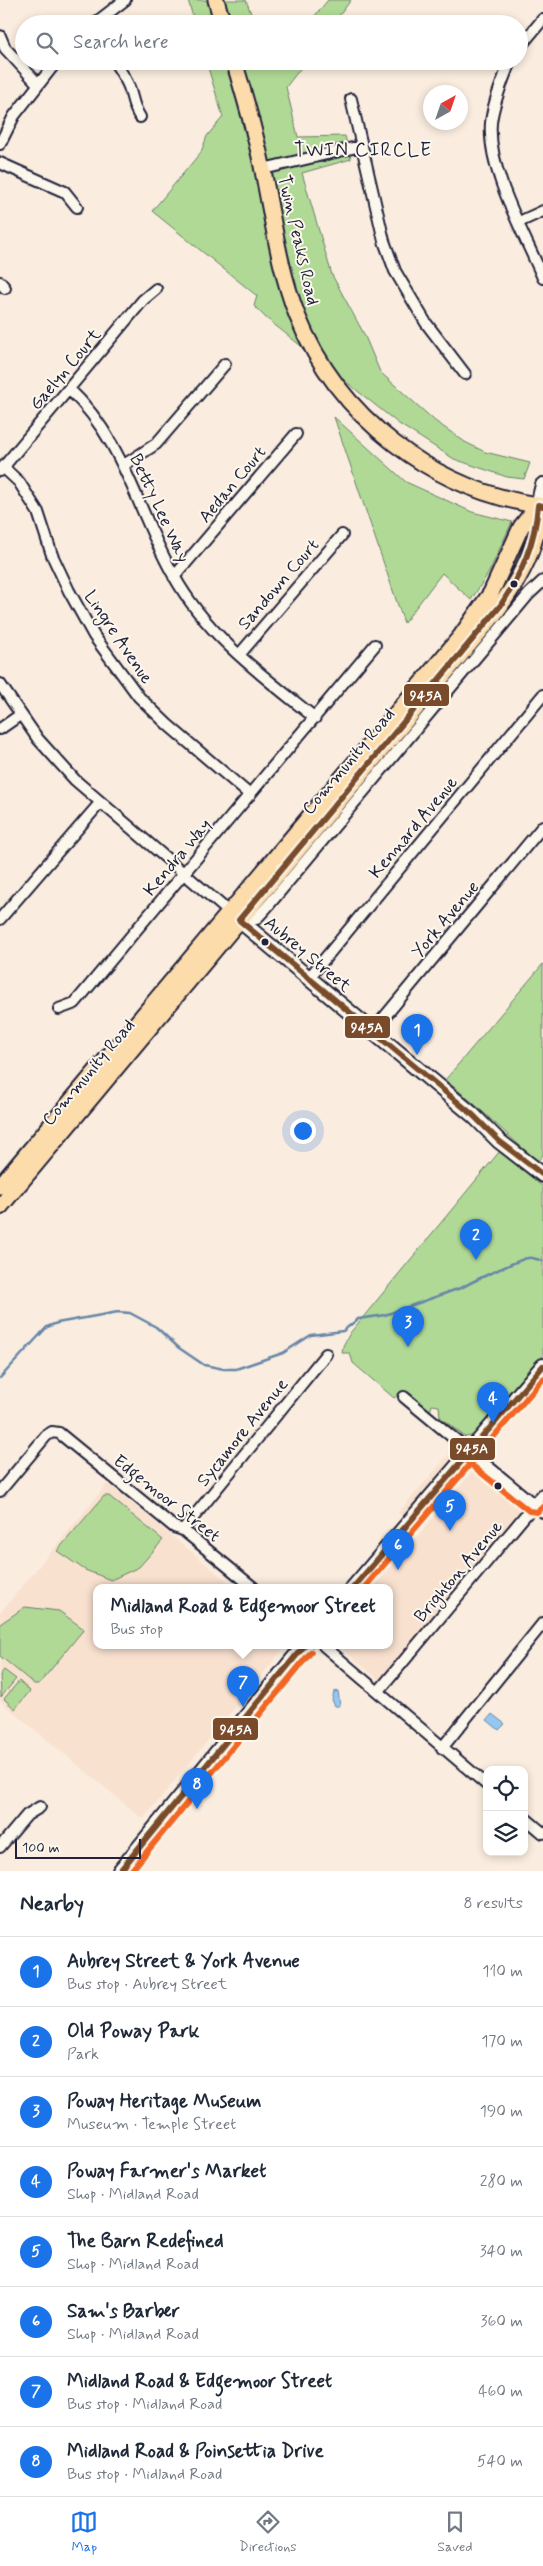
<!DOCTYPE html>
<html lang="en">
<head>
<meta charset="utf-8">
<style>
	:root { --surface:#fff; --page:#f2f2f3; --text:#1f2937; --muted:#747a83; --line:#e0e1e3; --accent:#1a73e8 }
	body { margin:0; font-family:Mynerve,sans-serif; background:var(--page); color:var(--text) }
	.controls { position:absolute; right:15px; bottom:15px; display:grid; overflow:hidden; border-radius:10px; box-shadow:0 2px 8px #0003 }
	.controls button { width:45px; height:45px; display:grid; place-items:center; padding:0; border:0; border-bottom:1px solid var(--line); background:var(--surface); color:var(--text); font:25px sans-serif }
	.compass { position:absolute; left:423px; top:85px; width:45px; height:45px; border-radius:50%; background:var(--surface); box-shadow:0 2px 8px #0003; rotate:40deg }
	.scale { position:absolute; left:15px; bottom:12px; width:126px; box-sizing:border-box; padding-left:5px; border:2px solid #22223b; border-top:0; font-size:14px; line-height:18px; white-space:nowrap; color:#22223b; -webkit-text-stroke:4px #fbf7ec; paint-order:stroke }
	.you { position:absolute; left:302px; top:1130px; width:18px; height:18px; margin:-12px; border:4px solid #fff; border-radius:50%; background:#1a73e8; box-shadow:0 0 0 8px #1a73e833 }
	.badge { display:grid; place-items:center; width:32px; height:32px; border-radius:50%; background:var(--accent); color:#fff; font-size:16px; font-weight:700 }
	.pin { position:absolute; translate:-50% -41px; filter:drop-shadow(0 1px 2px #0008) }
	.pin::after { content:''; position:absolute; top:26px; width:18px; height:15px; background:inherit; clip-path:polygon(0 0,100% 0,50% 100%) }
	.popup { position:absolute; left:93px; top:1584px; width:300px; height:65px; box-sizing:border-box; display:grid; place-content:center; border-radius:10px; background:var(--surface); filter:drop-shadow(0 1px 4px #0005); font-size:16px; white-space:nowrap; color:var(--muted) }
	.popup b { font-size:19px; color:var(--text) }
	.popup::after { content:''; position:absolute; left:50%; top:100%; margin-left:-10px; border:10px solid transparent; border-top-color:var(--surface) }
	.list { margin:0; padding:0; list-style:none }
	h2 { display:flex; justify-content:space-between; align-items:center; height:65px; margin:0; padding:0 20px; font-size:21px }
	h2 small { font-size:16px; font-weight:400; color:var(--muted) }
	.list li { display:grid; grid-template-columns:32px 1fr auto; gap:15px; align-items:center; box-sizing:border-box; height:70px; padding:0 20px; border-top:1px solid var(--line) }
	.list b { display:block; font-size:19px; white-space:nowrap }
	.list p { margin:0; font-size:16px; white-space:nowrap; color:var(--muted) }
	.list em { font-size:16px; font-style:normal; color:var(--muted) }
	.icon { flex:none; width:28px; height:28px; fill:none; stroke:currentColor; stroke-width:2; stroke-linecap:round; stroke-linejoin:round }
	.map { position:relative; flex:none; width:543px; height:1871px; overflow:hidden }
	.search { position:absolute; background:var(--surface); box-shadow:0 2px 8px #0003; left:15px; right:15px; top:15px; height:55px; display:flex; align-items:center; gap:12px; box-sizing:border-box; padding:0 18px; border-radius:28px; color:var(--muted); font-size:19px }
	.sheet { height:625px; background:var(--surface) }
	nav { display:flex; justify-content:space-around; align-items:center; box-sizing:border-box; height:70px; border-top:1px solid var(--line); background:var(--surface); font-size:14px; color:var(--muted) }
	nav a { display:grid; justify-items:center; gap:2px }
	nav .on { color:var(--accent) }
	.map>svg:first-child { display:block }
</style>
</head>
<body>
<div class="map">
<svg width="543" height="1871" viewBox="0 0 543 1871">
	<rect width="100%" height="100%" fill="#faeddf"/>
	<filter id="ink" filterUnits="userSpaceOnUse"><feTurbulence type="fractalNoise" baseFrequency=".02" numOctaves="2"/><feDisplacementMap in="SourceGraphic" scale="10" xChannelSelector="R" yChannelSelector="G"/><feConvolveMatrix kernelMatrix="1 2 1 2 8 2 1 2 1" color-interpolation-filters="sRGB"/></filter>
	<g filter="url(#ink)">
		<!-- built -->
		<path fill="#f9e1cf" d="M543,1353v32l-69,83 -58,63 -18,-18 98,-113z
			M473,1471l46,36v7l-135,164 -6,1 -39,-33h50v-58h-16z
			M108,1483l127,105h-138v58h189l-143,173 -143,-118v-88z"/>
		<!-- green -->
		<path fill="#b0d996" stroke="#697e68" d="M188,0h58l9,24h-60z
			M328,0h23l-18,24h-25z
			M206,61h100l-20,26 12,50 47,-1 6,23 -49,14 30,102 32,59 16,38 55,49 30,21 20,10 45,11 -6,16 -17,-2 -53,-18 -55,-35 -133,-106 -12,-12 3,-10 -105,-85 49,-59 6,-16 16,-19z
			M334,417l72,65 66,30 40,10 -23,50 -18,28 -29,-27 -38,50z
			M543,964v191l-5,6c-31,-25 -60,-56 -93,-81z
			M500,1151l43,36v169l-67,79 -11,2 -25,-20 -1,-11 -7,-1 -2,7 -30,-18 -6,4 -41,-35 -3,-10h-8l1,-7 7,-13z
			M104,1496h5l54,44 -24,27 -28,13 -26,-10 -28,-19z
			M25,1607l34,4 25,18 -45,55h-5l-34,-28v-32z
			M4,1670l12,9 -15,18 -1,-22z
			M19,1681l11,10 -15,18 -11,-10z"/>
		<!-- water -->
		<path fill="#94c8f1" stroke="#6686a8" d="M338,1691l2,15h-5l-3,-6 2,-8z
			M492,1714l13,10 -6,6 -12,-10z"/>
		<g fill="none" stroke-linecap="round" stroke-linejoin="round">
			<!-- stream -->
			<path stroke="#6686a8" stroke-width="2.5" d="M0,1378l47,-51 10,-4 61,-11 12,1 26,14 23,21 25,17 20,4h12l47,-16 28,-18 32,-4 15,-12 27,-4 78,-28c8,-5 57,-28 65,-29 5,-1 10,2 15,3"/>
			<defs>
				<path id="street" d="M94,24l31,-24
					M0,36l5,12 33,36
					M519,48l24,-29
					M114,61c5,8 11,16 15,26 4,12 4,20 11,30
					M510,61c-7,20 -17,41 -19,62 -4,47 34,112 52,155
					M351,99l33,142 11,30 31,52 39,51
					M0,144l14,-28 43,-55
					M0,163l65,29 12,15
					M263,169l98,-23
					M519,222l24,-11
					M0,282l5,6
					M69,389c56,52 68,123 105,187 33,60 89,100 141,142
					M124,465l32,-21 69,-80
					M3,467l16,15 19,30 14,43 17,36 25,45 45,61 29,28 82,70
					M0,471l143,-171 13,-11
					M174,577l122,-143
					M239,655l103,-120
					M0,684l38,55 37,41 154,132
					M0,729l20,-14
					M0,919l100,-116
					M239,920l17,-1 11,-12 262,-313 14,-13
					M308,979l235,-284
					M59,1009l16,-6 300,-358
					M372,1032l171,-206
					M404,1397l139,115
					M0,1491l46,-55 6,-4 7,1 115,94 9,3 71,58
					M183,1530l143,-176
					M324,1646l163,139
					M378,1692l165,-198
					M442,1748l101,-125
					M524,1817l19,16
					M0,1847l27,-32 13,-8"/>
				<path id="secondary" d="M538,505l5,-20
					M232,914l241,201 26,26 44,34
					M353,1588l190,-222
					M120,1871l184,-225"/>
				<path id="primary" d="M216,0l7,24
					M234,61c11,37 22,73 29,110 10,48 16,98 34,144 41,103 137,176 246,191
					M0,1186l461,-550 30,-43 30,-66 17,-22
					M0,1207l493,-591c18,-24 37,-53 43,-83 2,-9 1,-19 2,-28"/>
			</defs>
			<!-- street casing -->
			<use href="#street" stroke="#22223b" stroke-width="14"/>
			<!-- secondary casing -->
			<use href="#secondary" stroke="#22223b" stroke-width="18"/>
			<!-- primary casing -->
			<use href="#primary" stroke="#22223b" stroke-width="19"/>
			<!-- street -->
			<use href="#street" stroke="#fbf7ec" stroke-width="10"/>
			<!-- secondary -->
			<use href="#secondary" stroke="#fbf7ec" stroke-width="14"/>
			<!-- primary -->
			<use href="#primary" stroke="#fddcac" stroke-width="15"/>
			<defs>
				<path id="bus-1" d="M543,506l-5,-1c-3,38 -16,68 -37,100l-262,315 234,195 26,26 44,34
					M353,1588l190,-222
					M120,1871l184,-225"/>
				<path id="bus-2" d="M464,1459l65,52 8,1 6,-5
					M364,1588l179,-209
					M131,1871l180,-219"/>
			</defs>
			<!-- bus-1 casing -->
			<use href="#bus-1" stroke="#fbf7ec" stroke-width="10"/>
			<!-- bus-2 casing -->
			<use href="#bus-2" stroke="#fbf7ec" stroke-width="10"/>
			<!-- bus-1 -->
			<use href="#bus-1" stroke="#7a4b2a" stroke-width="6"/>
			<!-- bus-2 -->
			<use href="#bus-2" stroke="#f26522" stroke-width="6"/>
		</g>
	</g>
	<!-- markers -->
	<g fill="#22223b" stroke="#fbf7ec" stroke-width="2">
		<circle cx="514" cy="584" r="4.5"/>
		<circle cx="265" cy="942" r="4.5"/>
		<circle cx="498" cy="1486" r="4.5"/>
	</g>
	<g text-anchor="middle" stroke-width="4" stroke-linejoin="round" paint-order="stroke">
		<!-- street labels -->
		<g font-size="18" fill="#22223b" stroke="#fbf7ec">
			<text transform="translate(299 240) rotate(77)" y="6">Twin Peaks Road</text>
			<text transform="translate(65 369) rotate(-50)" y="6">Gaelyn Court</text>
			<text transform="translate(232 484) rotate(-50)" y="6">Aedan Court</text>
			<text transform="translate(160 508) rotate(65)" y="6">Betty Lee Way</text>
			<text transform="translate(278 584) rotate(-49)" y="6">Sandown Court</text>
			<text transform="translate(119 637) rotate(56)" y="6">Lingre Avenue</text>
			<text transform="translate(348 761) rotate(-50)" y="6">Community Road</text>
			<text transform="translate(413 827) rotate(-50)" y="6">Kennard Avenue</text>
			<text transform="translate(177 857) rotate(-50)" y="6">Kendra Way</text>
			<text transform="translate(445 919) rotate(-50)" y="6">York Avenue</text>
			<text transform="translate(308 954) rotate(40)" y="6">Aubrey Street</text>
			<text transform="translate(88 1072) rotate(-50)" y="6">Community Road</text>
			<text transform="translate(242 1432) rotate(-51)" y="6">Sycamore Avenue</text>
			<text transform="translate(167 1498) rotate(38)" y="6">Edgemoor Street</text>
			<text transform="translate(458 1571) rotate(-50)" y="6">Brighton Avenue</text>
		</g>
		<!-- neighbourhood labels -->
		<g font-size="19" letter-spacing="1" fill="#22223b" stroke="#fbf7ec">
			<text x="363" y="156">TWIN CIRCLE</text>
		</g>
	</g>
	<g stroke="#fbf7ec" stroke-width="2">
		<rect x="403" y="683" width="47" height="24" rx="5" fill="#7a4b2a"/>
		<rect x="344" y="1015" width="47" height="24" rx="5" fill="#7a4b2a"/>
		<rect x="449" y="1437" width="47" height="24" rx="5" fill="#7a4b2a"/>
		<rect x="212" y="1717" width="47" height="24" rx="5" fill="#7a4b2a"/>
	</g>
	<g font-size="14" text-anchor="middle" font-weight="bold" fill="#fff">
		<text x="426" y="700">945A</text>
		<text x="367" y="1032">945A</text>
		<text x="472" y="1453">945A</text>
		<text x="236" y="1734">945A</text>
	</g>
</svg>
<div class="controls">
<button><svg class="icon" aria-label="locate" viewBox="0 0 24 24"><circle cx="12" cy="12" r="6"/><path d="M12 2v4M12 18v4M2 12h4M18 12h4"/></svg></button>
<button><svg class="icon" aria-label="layers" viewBox="0 0 24 24"><path d="M12 4l9 5-9 5-9-5zM3 14l9 5 9-5"/></svg></button>
</div>
<svg class="compass" viewBox="-18 -18 36 36"><path d="M0-13l5 13h-10z" fill="#e53935"/><path d="M0 13l5-13h-10z" fill="#747a83"/></svg>
<div class="scale">100 m</div>
<div class="you"></div>
<div class="pin badge" style="left:417px;top:1055px">1</div>
<div class="pin badge" style="left:476px;top:1260px">2</div>
<div class="pin badge" style="left:408px;top:1347px">3</div>
<div class="pin badge" style="left:493px;top:1423px">4</div>
<div class="pin badge" style="left:450px;top:1531px">5</div>
<div class="pin badge" style="left:398px;top:1570px">6</div>
<div class="pin badge" style="left:243px;top:1707px">7</div>
<div class="popup"><b>Midland Road &amp; Edgemoor Street</b>Bus stop</div>
<div class="pin badge" style="left:197px;top:1809px">8</div>
<div class="search"><svg class="icon" aria-label="search" viewBox="0 0 24 24"><circle cx="10" cy="10" r="6"/><path d="M15 15l6 6"/></svg>Search here</div>
</div>
<section class="sheet">
<h2>Nearby<small>8 results</small></h2>
<ul class="list">
<li><span class="badge">1</span><div><b>Aubrey Street &amp; York Avenue</b><p>Bus stop · Aubrey Street</p></div><em>110 m</em></li>
<li><span class="badge">2</span><div><b>Old Poway Park</b><p>Park</p></div><em>170 m</em></li>
<li><span class="badge">3</span><div><b>Poway Heritage Museum</b><p>Museum · Temple Street</p></div><em>190 m</em></li>
<li><span class="badge">4</span><div><b>Poway Farmer's Market</b><p>Shop · Midland Road</p></div><em>280 m</em></li>
<li><span class="badge">5</span><div><b>The Barn Redefined</b><p>Shop · Midland Road</p></div><em>340 m</em></li>
<li><span class="badge">6</span><div><b>Sam's Barber</b><p>Shop · Midland Road</p></div><em>360 m</em></li>
<li><span class="badge">7</span><div><b>Midland Road &amp; Edgemoor Street</b><p>Bus stop · Midland Road</p></div><em>460 m</em></li>
<li><span class="badge">8</span><div><b>Midland Road &amp; Poinsettia Drive</b><p>Bus stop · Midland Road</p></div><em>540 m</em></li>
</ul>
</section>
<nav>
<a class="on"><svg class="icon" aria-label="map" viewBox="0 0 24 24"><path d="M3 6l6-2 6 2 6-2v14l-6 2-6-2-6 2zM9 4v14M15 6v14"/></svg>Map</a>
<a><svg class="icon" aria-label="directions" viewBox="0 0 24 24"><path d="M12 3l9 9-9 9-9-9zM9 14v-3h6M13 9l2 2-2 2"/></svg>Directions</a>
<a><svg class="icon" aria-label="saved" viewBox="0 0 24 24"><path d="M7 4h10v16l-5-4-5 4z"/></svg>Saved</a>
</nav>
</body>
</html>
